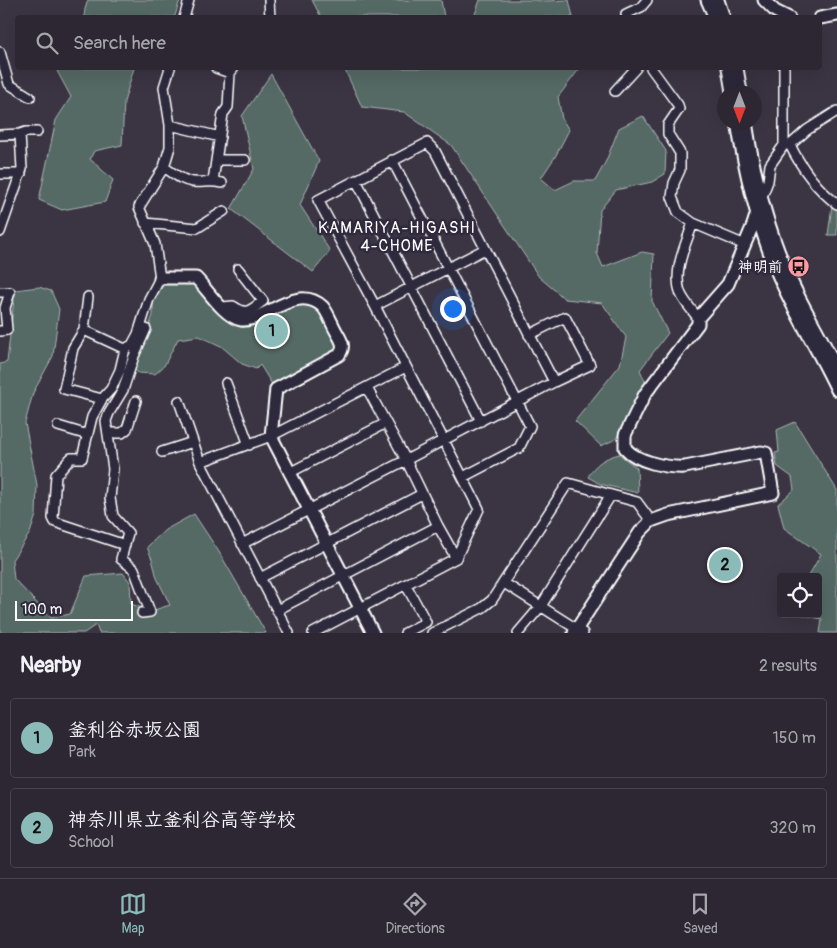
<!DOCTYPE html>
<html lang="en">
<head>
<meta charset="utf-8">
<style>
	:root { --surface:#2c2732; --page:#38333e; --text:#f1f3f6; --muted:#a6a5ac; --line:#48444d; --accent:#8bbbb9 }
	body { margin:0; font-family:Pangolin,"Klee One",sans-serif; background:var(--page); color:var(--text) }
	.controls { position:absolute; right:15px; bottom:15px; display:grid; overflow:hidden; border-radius:5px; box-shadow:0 5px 20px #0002 }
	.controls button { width:45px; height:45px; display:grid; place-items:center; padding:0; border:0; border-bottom:1px solid var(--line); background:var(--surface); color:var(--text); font:25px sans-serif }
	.compass { position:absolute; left:717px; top:85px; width:45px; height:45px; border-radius:50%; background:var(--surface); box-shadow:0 5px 20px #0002; rotate:180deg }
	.scale { position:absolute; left:15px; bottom:12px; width:118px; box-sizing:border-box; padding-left:5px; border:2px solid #fff; border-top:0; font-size:14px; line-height:18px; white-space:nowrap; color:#fff; -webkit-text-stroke:4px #2f2a3d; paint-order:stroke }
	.you { position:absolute; left:452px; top:308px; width:18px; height:18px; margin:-12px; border:4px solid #fff; border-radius:50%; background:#1a73e8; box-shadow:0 0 0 8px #1a73e833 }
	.badge { display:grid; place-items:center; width:32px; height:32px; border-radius:50%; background:var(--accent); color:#111; font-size:16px; font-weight:700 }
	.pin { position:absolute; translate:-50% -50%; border:2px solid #fff; box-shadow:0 1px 5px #0006 }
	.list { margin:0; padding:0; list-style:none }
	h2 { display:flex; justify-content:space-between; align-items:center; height:65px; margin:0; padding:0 20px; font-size:21px }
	h2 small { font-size:16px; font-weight:400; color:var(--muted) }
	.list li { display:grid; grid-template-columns:32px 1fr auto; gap:15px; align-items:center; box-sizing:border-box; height:80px; margin:0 10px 10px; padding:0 10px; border:1px solid var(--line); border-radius:5px }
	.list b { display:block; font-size:19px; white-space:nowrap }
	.list p { margin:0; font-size:16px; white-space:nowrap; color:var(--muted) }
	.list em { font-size:16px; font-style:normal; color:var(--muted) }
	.icon { flex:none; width:28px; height:28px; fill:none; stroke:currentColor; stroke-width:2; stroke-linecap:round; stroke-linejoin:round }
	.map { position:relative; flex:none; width:837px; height:633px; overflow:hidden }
	.search { position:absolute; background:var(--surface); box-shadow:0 5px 20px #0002; left:15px; right:15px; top:15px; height:55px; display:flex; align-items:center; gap:12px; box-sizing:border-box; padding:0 18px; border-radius:5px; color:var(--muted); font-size:19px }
	.sheet { height:245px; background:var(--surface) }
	nav { display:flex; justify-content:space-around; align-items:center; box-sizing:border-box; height:70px; border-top:1px solid var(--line); background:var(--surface); font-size:14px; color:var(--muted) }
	nav a { display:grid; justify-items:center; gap:2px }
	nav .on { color:var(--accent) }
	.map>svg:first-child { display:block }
</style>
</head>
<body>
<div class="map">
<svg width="837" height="633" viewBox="0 0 837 633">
	<rect width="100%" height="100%" fill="#3b3443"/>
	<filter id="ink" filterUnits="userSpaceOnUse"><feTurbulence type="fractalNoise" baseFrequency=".02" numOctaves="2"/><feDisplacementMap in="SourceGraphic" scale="10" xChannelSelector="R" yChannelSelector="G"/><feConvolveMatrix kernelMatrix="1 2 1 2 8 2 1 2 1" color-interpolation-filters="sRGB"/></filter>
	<g filter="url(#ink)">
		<!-- green -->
		<path fill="#546a65" stroke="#aab4b2" d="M88,0h92l-5,16 -3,1h-88l1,-8z
			M312,0h129l3,17h-123z
			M480,0h54c6,2 26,0 35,0l4,17h-99z
			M61,68h73l-10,34 -2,43 -28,6 -4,8 23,21 -8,22 -43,8 -23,-10 17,-80 15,-23 -14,-26z
			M344,68h236l-22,29 4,22 7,11 -14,27 -14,21 14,12 19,-9h21l11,-20 13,-33 24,-12 23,35 -1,23 -13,8 -36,8 -16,20 -3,43 6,14 39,-15 12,2 -2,47 16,32 -28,37 6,13 -30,56 -15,7 -26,-25 45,-56 6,-28 -24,-34 -37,-4 -26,-22 -88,-132 -47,-33 -42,-5z
			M271,74l48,87 -19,44 30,46 -17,21 -82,-63 23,-40 -12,-53z
			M837,197v38h-9l5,-37z
			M193,282l46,41 58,-20c26,-1 31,22 42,42l-2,7 -64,34 -13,-21 -4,4 -14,-5 -21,-18 -22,-10 -21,3 -14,27 -9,8 -17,-1 -4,-4v-6l-9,-1 5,-12 14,-10 9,-25v-15l12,-17z
			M39,287l12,4 8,18 -6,47 -20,37 -8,30 12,62 -1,30 -6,18 -18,27 2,19 37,39 19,-4 16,-38 37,-3 7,9 1,22 20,7 19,-6 -13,-27 -5,-19 -5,-12 18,-17 29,-16 25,38 47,81h-167l-3,-8 -12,8h-84v-269l7,-2 8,-72z
			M795,422l42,68v143h-17l2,-14 -19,-4 15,-1v-37h-10l13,-23 -37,-26 -6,-24 16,-14 -2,-13 -15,-11 -2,-13 4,-1 -2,-22z
			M619,454l18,14 1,25 -38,-9 -12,-7c7,-14 17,-19 31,-23z"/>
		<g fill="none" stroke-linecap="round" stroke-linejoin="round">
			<defs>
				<path id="minor" d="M269,0l1,18
					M184,18l5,-18
					M627,18l-1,-4 15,-7 6,-7
					M0,52l9,32 21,13
					M216,68l14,5 4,-5
					M651,68l27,37 1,4 -11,16v9l12,19v17l-6,13 -2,14 6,15 15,11 52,22
					M615,91l21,-23
					M170,125l50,12
					M20,134l6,-2h11
					M0,135l20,-1 2,35 -22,63
					M784,145v-77
					M790,145c11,22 27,44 47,59
					M216,160h29
					M392,160l138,266 -11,22 -56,29
					M164,167c9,6 18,14 29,15 11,1 16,-2 29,1
					M0,174h21
					M356,180l125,241
					M213,181l10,-67 5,-7 2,-34
					M761,199l7,-18 2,-16 14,-20h6l17,-15 30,-19
					M145,223l52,5 27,-17
					M693,223c-7,21 -20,47 -13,69 4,10 12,18 18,26
					M0,292h10l-5,16 2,22 -7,1
					M88,297l-4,33 -11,18 -9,41 38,10
					M375,306l110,-57
					M223,307l10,-1c15,10 17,4 30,-5l-25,-32
					M84,330l41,19
					M226,383l23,62
					M367,388l39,72 32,66 18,32
					M179,401l21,61
					M58,426l30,9
					M108,433h14l5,-4 9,-28
					M162,452l31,-10
					M289,473l97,-50
					M242,544l164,-84 148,-78 36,-17 -25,-48 -36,18
					M125,545l-70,-23 -2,-4 3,-43 15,-17h11l10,-41 10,-18 9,-10 9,-19 5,-21 7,-4 6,-11 11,-35 11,-21 -5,-34 -16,-37 25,-40 6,-20v-22l-6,-38 6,-19
					M260,578l162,-84
					M504,583l79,50
					M277,610l161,-84
					M142,613l8,-1 -16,-43 -13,-10 7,-26 -15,-17 -3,-18 3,-29 -7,-48 3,-8 14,-23 11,-34 12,-27
					M289,633l-89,-171 71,-26 135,-69
					M313,633l143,-75 23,-49 -104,-203 -57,-106 109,-57 8,8 119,231
					M405,633l21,-11 -20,-37
					M432,633l50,-25 10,-8 76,-117 69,19 14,19
					M518,633l23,-27 70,-111"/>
				<path id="tertiary" d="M707,0l8,18
					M718,0l6,18
					M764,0l11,11 14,7
					M820,18l17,-3
					M728,68l4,24
					M737,68l4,24
					M737,122c8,51 20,101 39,148 17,42 42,79 61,120
					M746,122c9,59 23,116 50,169 13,27 29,52 41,79
					M160,278h36c12,12 27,38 45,42 8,1 15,-3 22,-6 19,-9 41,-25 60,-7 5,6 9,17 13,24 5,9 10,15 3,24l-63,34 -5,47 102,197
					M574,633l66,-101 11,-11 17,-6 105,-22 -7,-40 -5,-1 -76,15c-18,1 -48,-5 -60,-19v-13l20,-41 53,-70v-6l30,-34 25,-59 8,-26"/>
			</defs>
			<!-- minor casing -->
			<use href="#minor" stroke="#fff" stroke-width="12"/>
			<!-- tertiary casing -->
			<use href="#tertiary" stroke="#fff" stroke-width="15"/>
			<!-- minor -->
			<use href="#minor" stroke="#2f2a3d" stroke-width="9"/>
			<!-- tertiary -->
			<use href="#tertiary" stroke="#2f2a3d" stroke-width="11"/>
		</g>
	</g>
	<!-- icons -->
	<defs>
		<symbol id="bus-disc" viewBox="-11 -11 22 22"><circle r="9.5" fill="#ff9aa2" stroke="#2f2a3d"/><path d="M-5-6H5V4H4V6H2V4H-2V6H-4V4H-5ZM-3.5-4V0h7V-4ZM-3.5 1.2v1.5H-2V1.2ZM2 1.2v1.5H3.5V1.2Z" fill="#111"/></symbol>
	</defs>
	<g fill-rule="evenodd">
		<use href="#bus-disc" x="786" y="254" width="25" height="25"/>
	</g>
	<g text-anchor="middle" stroke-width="5" stroke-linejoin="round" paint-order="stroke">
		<!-- poi labels -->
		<g font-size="15" font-weight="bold" fill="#fff" stroke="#2f2a3d" text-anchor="end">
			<text x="783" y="272">神明前</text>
		</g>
		<!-- neighbourhood labels -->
		<g font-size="16" letter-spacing="1" fill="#fff" stroke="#2f2a3d">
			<text x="397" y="233">KAMARIYA-HIGASHI<tspan x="397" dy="18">4-CHOME</tspan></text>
		</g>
	</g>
</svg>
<div class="controls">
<button><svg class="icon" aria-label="locate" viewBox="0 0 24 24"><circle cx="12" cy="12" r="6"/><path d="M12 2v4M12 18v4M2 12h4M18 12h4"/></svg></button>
</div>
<svg class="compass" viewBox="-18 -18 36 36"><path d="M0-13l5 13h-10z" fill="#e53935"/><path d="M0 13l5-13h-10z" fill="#a6a5ac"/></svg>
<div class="scale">100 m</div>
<div class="you"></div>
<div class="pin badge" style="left:272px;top:331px">1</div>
<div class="pin badge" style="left:725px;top:565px">2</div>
<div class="search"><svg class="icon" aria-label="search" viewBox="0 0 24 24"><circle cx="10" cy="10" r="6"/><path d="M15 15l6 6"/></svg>Search here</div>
</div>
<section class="sheet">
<h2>Nearby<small>2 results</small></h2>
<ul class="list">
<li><span class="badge">1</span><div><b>釜利谷赤坂公園</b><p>Park</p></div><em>150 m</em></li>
<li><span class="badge">2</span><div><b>神奈川県立釜利谷高等学校</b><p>School</p></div><em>320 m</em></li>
</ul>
</section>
<nav>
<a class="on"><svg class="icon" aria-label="map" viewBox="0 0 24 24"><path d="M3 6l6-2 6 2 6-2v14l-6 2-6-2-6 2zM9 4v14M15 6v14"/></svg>Map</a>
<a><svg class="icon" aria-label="directions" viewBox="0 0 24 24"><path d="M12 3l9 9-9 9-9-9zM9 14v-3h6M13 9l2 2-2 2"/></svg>Directions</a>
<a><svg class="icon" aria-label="saved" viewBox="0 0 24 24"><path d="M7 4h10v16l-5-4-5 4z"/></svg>Saved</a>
</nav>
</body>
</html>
